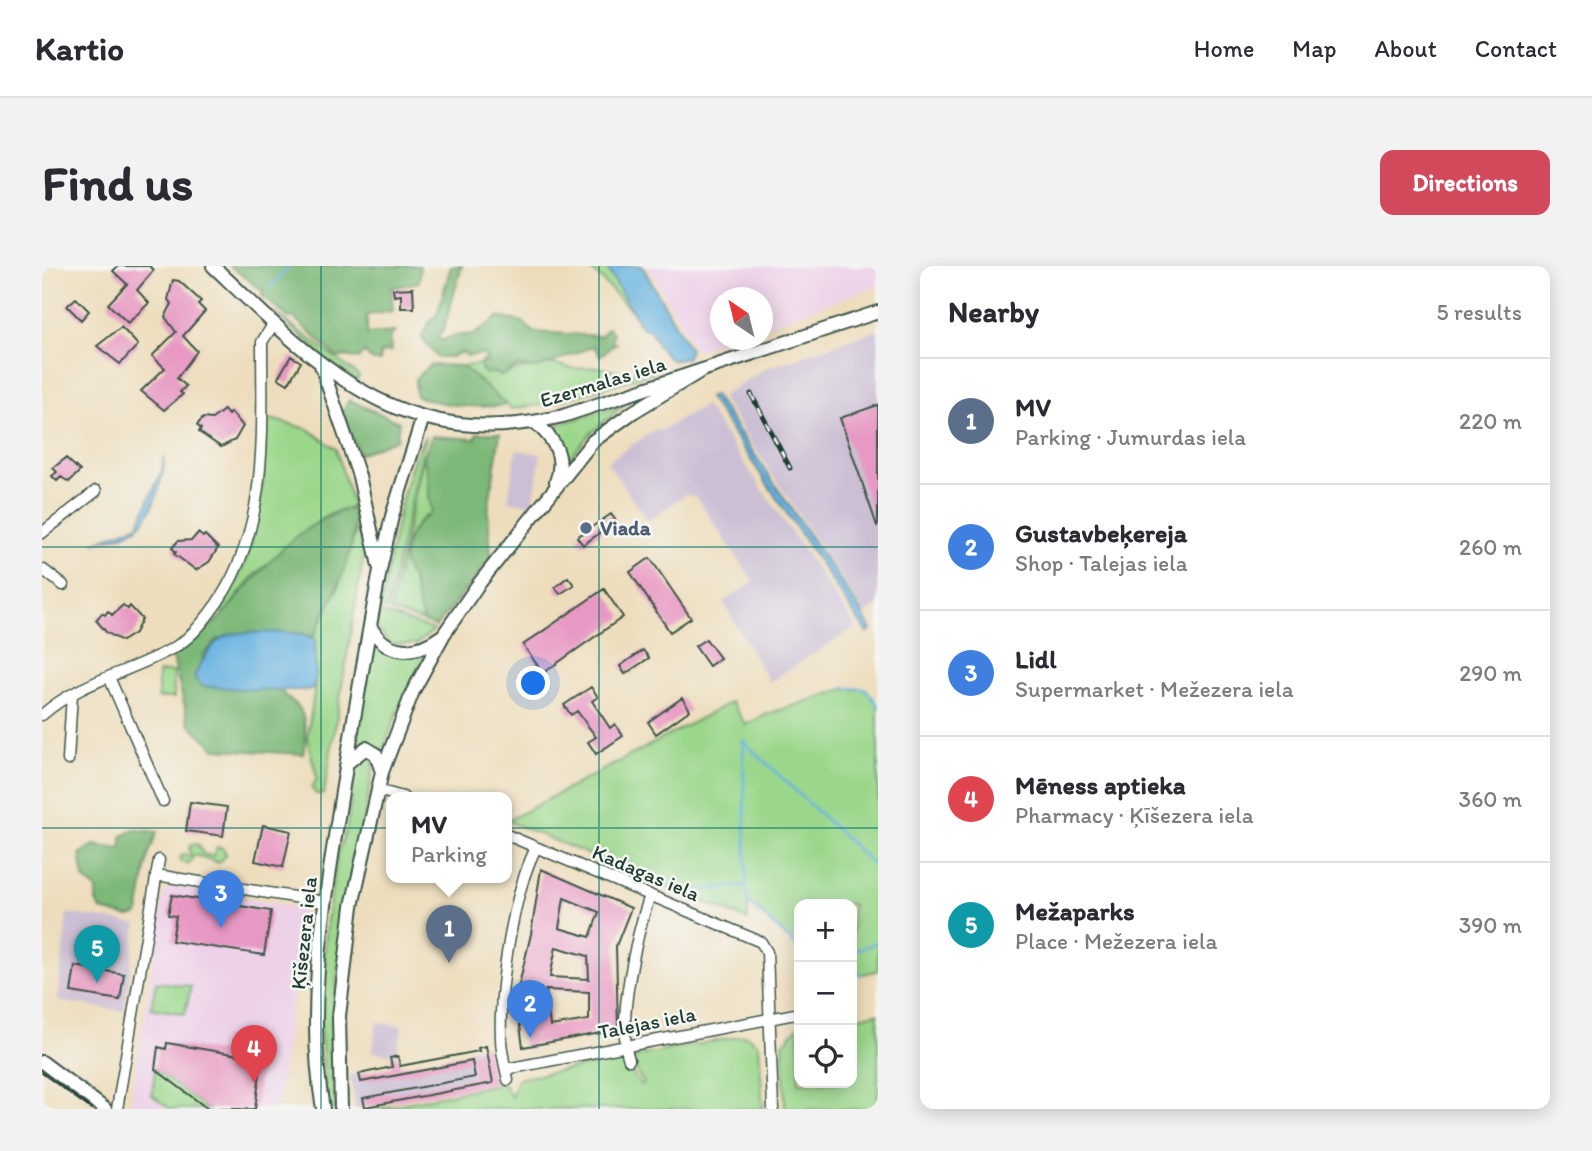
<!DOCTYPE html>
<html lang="en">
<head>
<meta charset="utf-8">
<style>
	:root { --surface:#fff; --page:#f2f2f3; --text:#2b2b33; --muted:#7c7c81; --line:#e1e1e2; --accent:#d1495b }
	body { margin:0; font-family:Itim,sans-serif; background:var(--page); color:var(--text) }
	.controls { position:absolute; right:21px; bottom:21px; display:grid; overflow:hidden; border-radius:14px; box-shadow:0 4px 18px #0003 }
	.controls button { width:63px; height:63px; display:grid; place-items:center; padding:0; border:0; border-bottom:2px solid var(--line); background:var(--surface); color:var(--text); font:35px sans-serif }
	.compass { position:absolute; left:668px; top:21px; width:63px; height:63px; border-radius:50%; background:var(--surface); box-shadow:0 4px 18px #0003; rotate:325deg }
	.you { position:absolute; left:492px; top:418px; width:24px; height:24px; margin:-18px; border:5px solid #fff; border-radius:50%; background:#1a73e8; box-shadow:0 0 0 10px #1a73e833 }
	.badge { display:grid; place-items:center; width:46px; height:46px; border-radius:50%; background:var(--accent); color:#fff; font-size:23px; font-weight:700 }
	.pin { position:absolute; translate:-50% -58px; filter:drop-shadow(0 2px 4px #0008) }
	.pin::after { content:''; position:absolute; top:37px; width:24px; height:21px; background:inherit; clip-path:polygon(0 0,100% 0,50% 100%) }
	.popup { position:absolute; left:344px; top:526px; width:126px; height:91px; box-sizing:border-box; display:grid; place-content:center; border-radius:14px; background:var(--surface); filter:drop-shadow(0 2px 5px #0005); font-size:23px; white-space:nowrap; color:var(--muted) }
	.popup b { font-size:26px; color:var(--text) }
	.popup::after { content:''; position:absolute; left:50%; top:100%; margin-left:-14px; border:14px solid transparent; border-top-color:var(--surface) }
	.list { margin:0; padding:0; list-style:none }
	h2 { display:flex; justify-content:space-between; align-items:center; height:91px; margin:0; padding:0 28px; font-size:30px }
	h2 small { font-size:23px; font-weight:400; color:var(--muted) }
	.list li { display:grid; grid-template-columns:46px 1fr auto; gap:21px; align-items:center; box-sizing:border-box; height:126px; padding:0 28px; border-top:2px solid var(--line) }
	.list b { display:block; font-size:26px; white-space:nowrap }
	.list p { margin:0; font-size:23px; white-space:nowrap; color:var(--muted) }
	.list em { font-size:23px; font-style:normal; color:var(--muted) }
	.icon { flex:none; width:38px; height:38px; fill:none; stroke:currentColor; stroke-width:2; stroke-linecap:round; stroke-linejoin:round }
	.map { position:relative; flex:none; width:836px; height:843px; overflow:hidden; border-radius:14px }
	header { display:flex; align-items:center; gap:42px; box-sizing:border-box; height:98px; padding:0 35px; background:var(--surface); border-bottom:2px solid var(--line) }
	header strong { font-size:33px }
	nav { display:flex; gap:38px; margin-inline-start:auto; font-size:24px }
	.intro { display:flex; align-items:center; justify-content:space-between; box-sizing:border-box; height:168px; padding:0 42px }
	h1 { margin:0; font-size:49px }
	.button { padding:18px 32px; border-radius:14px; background:var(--accent); color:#fff; font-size:24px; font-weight:700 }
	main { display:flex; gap:42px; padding:0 42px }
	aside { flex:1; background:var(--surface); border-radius:14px; box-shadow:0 4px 18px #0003 }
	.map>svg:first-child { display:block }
</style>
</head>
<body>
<header>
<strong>Kartio</strong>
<nav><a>Home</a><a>Map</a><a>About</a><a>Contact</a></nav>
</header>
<div class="intro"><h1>Find us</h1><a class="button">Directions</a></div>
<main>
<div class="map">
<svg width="836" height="843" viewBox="0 0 836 843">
	<rect width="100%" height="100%" fill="#f6f6f2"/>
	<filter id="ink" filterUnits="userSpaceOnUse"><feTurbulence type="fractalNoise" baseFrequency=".0143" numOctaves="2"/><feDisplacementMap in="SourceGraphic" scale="14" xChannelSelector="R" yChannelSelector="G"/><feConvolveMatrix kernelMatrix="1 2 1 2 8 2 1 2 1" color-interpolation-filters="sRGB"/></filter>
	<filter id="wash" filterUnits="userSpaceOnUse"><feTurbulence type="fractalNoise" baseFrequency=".00686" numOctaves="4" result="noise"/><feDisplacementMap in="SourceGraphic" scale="28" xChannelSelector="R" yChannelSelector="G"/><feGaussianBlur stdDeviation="1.57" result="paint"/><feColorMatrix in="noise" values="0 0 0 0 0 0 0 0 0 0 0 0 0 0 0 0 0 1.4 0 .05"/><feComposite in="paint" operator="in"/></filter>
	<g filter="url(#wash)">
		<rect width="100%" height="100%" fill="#edddbc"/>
		<!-- built -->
		<path fill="#edd1e9" d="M606,0h230v20l-115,40 -1,-28h-42v42h5l-29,11z
			M130,620l129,22 4,6 -28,195 -147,-2 34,-215z"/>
		<!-- industrial -->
		<path fill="#ccbfd4" d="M836,64v275l-13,9 -144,-217 43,-28z
			M663,139l151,222 -87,55 -46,-80 31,-20 -58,-85 -10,-3 -38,27 -41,-59 47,-32h8z
			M474,184l25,4 -8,51 -25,-4z
			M25,647l70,11 -13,87 -66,-10z
			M335,756l25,4 -5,29 -25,-3z
			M444,780l7,37 -137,26 -6,-33 119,-23v-4z"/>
		<!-- green -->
		<path fill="#9bd78b" stroke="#5d8a60" stroke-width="2" d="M536,0h28l27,46 -39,-40z
			M232,46l85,64 -2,4 -29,-19z
			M509,97l24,6 22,-2 31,7 22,-5 5,3 -102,31 -42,6 -49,-43 19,-2v5l20,7c21,-12 30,-5 50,-13z
			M582,139l-33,28 -24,28 -5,-17 -13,-17z
			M225,152l41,11 28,20 17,58 -26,8 -73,60 -30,38 -4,-3c40,-58 44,-124 47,-192z
			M384,170l-39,173h-7c8,-37 24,-147 46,-173z
			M381,192c9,18 3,35 9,54 -17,9 -30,31 -28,52 1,5 6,10 8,15 4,14 6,28 12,43l-34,-11z
			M315,261l7,26 -40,241h-8l-4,-6 5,-10 -10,-40 8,-52 -2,-49 24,-47z
			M337,346l55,18 -18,14h-27l-12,-17z
			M330,378l21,11 34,-3 -24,47 -21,52 -11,-7 -16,-2z
			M116,406h16v26h-16z
			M802,423h22l12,16v266l-26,5v-72h-53v44l-51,-47v19l-241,-99 224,-119 15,23 19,-10z
			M327,488l5,7c-17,116 -52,229 -38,348h-8l-8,-81 7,-109 11,-67 9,-25 9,-67 3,-4z
			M150,578l7,1 4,9 10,2 4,-9 6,1 3,6 -7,9 -24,-8 -7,9 -6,-2 -2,-4 4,-4 7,2 -2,-8z
			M114,716l35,4 -6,28 -34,-6z
			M836,747v96h-93l-2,-65 14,-16 2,-1v56h53v-65z
			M704,769l13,10 4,64h-386l126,-26 8,14 7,-18 103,-20 20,26 3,-2 -7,-10 -3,-14 4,-3z
			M113,803l53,40h-38l-18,-14z"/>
		<!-- forest -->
		<path fill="#7cb877" stroke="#4e7a56" stroke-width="2" d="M188,0h190l-1,16 -28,6 2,23 -26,4v19l28,-2 -5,5 1,14 -10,1 -1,9h-7l-9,-9 -6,7 -12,-3 -8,2 -45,-41 -4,1 -28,-23 3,-3z
			M409,0h11l-18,62 -6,9 4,4 10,-5 23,-2 23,-17 25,5 10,10 68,4 7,-8 5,5 -1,10h4l-16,13 -6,-10 -56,22 -20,-2 -17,10 -7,-4 -8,2 -5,-5v-8l6,1 -3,-8 -17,2 -4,-4 -12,5h-14l-16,-20 11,-19 5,-3z
			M388,99l32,1 45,39c-32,4 -60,1 -91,-9l-1,-17z
			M307,134l50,22 -2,17 -38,15 -17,-42z
			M435,167h23l-12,78 3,46 -55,70 -12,-5c-6,-15 -8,-29 -12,-43 -2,-5 -7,-10 -8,-15 -2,-21 11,-42 28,-52 -6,-19 0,-37 -9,-54l9,-22 43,3z
			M311,241c8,38 -22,95 -40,130l-10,-3 -85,5 -15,16 -1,31 79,3c3,9 9,10 16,16 10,11 9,35 6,49l-87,-5 -27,-25 -17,-70c18,-13 37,-24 51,-40 41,-45 68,-88 130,-107z
			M92,564l23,2 -9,24 -10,59 -10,2 -27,-7 -5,-9v-12l-12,-10 -4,-25 14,-9 25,4 3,-4v-9z"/>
		<!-- water -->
		<path fill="#67b2e0" stroke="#43788a" stroke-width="2" d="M564,0h36l48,84 -4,8 -14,3 -14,-15 -8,-16 -8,-2z
			M672,129l146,215 11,20 -4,3 -158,-236z
			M122,191c1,16 -11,57 -24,68 -11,11 -33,14 -47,18l45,-18 24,-55z
			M240,366l21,2 12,5 1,38 -4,13h-58l-52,-4 -8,-9c25,-51 34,-44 88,-45z"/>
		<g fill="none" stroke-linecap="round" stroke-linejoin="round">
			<!-- stream -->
			<path stroke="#67b2e0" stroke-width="2.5" d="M228,21l20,-21
				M802,422l22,1 12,16
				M701,474l4,161 52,47
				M701,475l135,128
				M656,624l49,-5
				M810,686l26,-10
				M810,710l9,-2"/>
		</g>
		<g id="blocks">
			<!-- building -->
			<path fill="#e899c3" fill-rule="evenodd" d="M76,0h31l5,4 -17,20 12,13 -21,20 -20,-19 19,-20 -14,-13z
				M131,14l6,1 22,20 -3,3 7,7 -22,25 14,15 -20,27 9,8 -6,6 3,2 -19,16 -23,-19 24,-23 -13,-12 24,-24 -11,-15 7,-13 -4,-4z
				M371,22l1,20h-13v-13l-7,1 -1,-7z
				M34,32l13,13 -8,9 -14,-14z
				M79,61l17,18 -18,19 -23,-18z
				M249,90l10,6 -13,22 -10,-6z
				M836,139v120l-1,1 -37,-108z
				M182,144l4,5 3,-3 12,14 -8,14 -14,7 -22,-15 2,-3 -4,-4 6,-7 9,1z
				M24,192l14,13 -11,11 -8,-5 -4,4 -5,-5 5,-4 -4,-4z
				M569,248l5,7 -33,24 -6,-8z
				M156,267l5,4 2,-2 13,13 -9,14 -13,8 -22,-16 2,-2 -4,-4 6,-7 14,-1z
				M608,292l41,60 -21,14 -40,-60z
				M526,311l6,8 -14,9 -5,-7z
				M562,323l19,28 -80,56 -20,-28z
				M81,339l5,4 2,-3 12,13 -7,14 -13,8 -16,-9 -10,-12 6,-7 3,2 3,-4 4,4z
				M664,373l14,19 -11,8 -14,-20z
				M601,384l6,8 -24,16 -5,-8z
				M549,421l7,10 -6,4 18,27 5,-4 8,12 -27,18 -8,-12 8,-5 -19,-26 -6,4 -7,-10z
				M640,432l8,12 -34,24 -8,-12z
				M148,536l37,5 -4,29 -37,-5z
				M221,559l28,6 -8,36 -28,-6z
				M499,603l90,39 -15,38 2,84 -95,17 -7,-50 15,-63zM522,632l35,14 -9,25 -31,-9zM514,681l32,9 1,23 -39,-2zM504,724l43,2v28l-39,6z
				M130,629l99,16 -7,44 -92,-14 4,-25 -8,-1z
				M33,700l49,8 -4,26 -49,-8z
				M125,777l95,16 -7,50h-47l-53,-40 3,-22 8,2z
				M444,780l7,37 -128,24 -2,-9 112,-21 -3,-16 -111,21 -2,-8 33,-7 -2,-9 8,-2 2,10 79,-15 -1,-3z"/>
		</g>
	</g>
	<g filter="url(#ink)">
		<use href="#blocks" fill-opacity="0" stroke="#3e5548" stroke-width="2"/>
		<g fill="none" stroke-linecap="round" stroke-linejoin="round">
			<defs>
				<path id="minor" d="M0,267l54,-42
					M0,303l21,16
					M67,411l54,124
					M0,449c38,-34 90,-43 133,-68 14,-8 24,-20 34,-33 61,-77 53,-179 53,-272l12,-19
					M26,494l4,-66
					M335,524l26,7
					M465,569l254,107 6,10 6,157
					M114,609l169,27
					M587,794c-13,-38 8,-127 21,-165
					M464,803l289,-55
					M466,814c-3,-14 -7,-28 -7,-42 -2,-50 12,-146 35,-190
					M75,843l42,-249"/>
				<path id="tertiary" d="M171,0c107,102 188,189 350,150l315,-104
					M279,99l38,111 20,90
					M493,156c19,17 31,34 21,60
					M328,360c17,31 46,29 72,10
					M305,497l19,-15 10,6 6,18
					M0,796l63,47
					M281,843c-17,-98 0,-195 15,-292 13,-82 27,-165 42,-247l12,-54 31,-99
					M299,843l-2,-93 13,-110 30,-134 31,-81 31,-57 33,-48 116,-145 40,-29 66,-40"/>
			</defs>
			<!-- minor casing -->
			<use href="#minor" stroke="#3e5548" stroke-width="13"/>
			<!-- tertiary casing -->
			<use href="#tertiary" stroke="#3e5548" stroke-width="16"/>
			<!-- minor -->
			<use href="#minor" stroke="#fff" stroke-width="10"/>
			<!-- tertiary -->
			<use href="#tertiary" stroke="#fff" stroke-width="12"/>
			<!-- tram -->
			<path stroke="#1f3d34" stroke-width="2" d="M0,807l49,36"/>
			<defs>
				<path id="rail" d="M709,128l39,74"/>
			</defs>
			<!-- rail casing -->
			<use href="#rail" stroke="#1f3d34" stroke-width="5"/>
			<!-- rail -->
			<use href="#rail" stroke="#f6f6f2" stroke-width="2.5" stroke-dasharray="8" stroke-linecap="butt"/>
		</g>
	</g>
	<!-- grid -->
	<path fill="none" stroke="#0f766e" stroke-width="2" stroke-opacity="0.55" d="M279,0v843M557,0v843M0,281h836M0,562h836"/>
	<!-- markers -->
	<circle fill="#5c6f8a" stroke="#f6f6f2" stroke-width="2.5" cx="544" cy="262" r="7"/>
	<g text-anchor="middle" stroke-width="5" stroke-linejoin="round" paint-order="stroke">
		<!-- street labels -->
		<g font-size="21" fill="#1f3d34" stroke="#f6f6f2">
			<text transform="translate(561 116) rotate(-17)" y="7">Ezermalas iela</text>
			<text transform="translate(604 607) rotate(23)" y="7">Kadagas iela</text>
			<text transform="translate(262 667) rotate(-84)" y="7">Ķīšezera iela</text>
			<text transform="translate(605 757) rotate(-11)" y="7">Talejas iela</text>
		</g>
		<!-- service labels -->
		<g font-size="21" font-weight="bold" fill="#4e5e75" stroke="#f6f6f2" text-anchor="start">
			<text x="558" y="269">Viada</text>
		</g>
	</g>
</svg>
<div class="controls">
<button>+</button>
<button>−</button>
<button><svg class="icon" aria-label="locate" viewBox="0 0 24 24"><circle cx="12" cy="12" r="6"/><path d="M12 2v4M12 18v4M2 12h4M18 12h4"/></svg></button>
</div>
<svg class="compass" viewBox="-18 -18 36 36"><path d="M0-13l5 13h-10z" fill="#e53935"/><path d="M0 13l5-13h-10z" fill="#7c7c81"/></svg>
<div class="you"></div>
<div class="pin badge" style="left:407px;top:697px;background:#5c6f8a">1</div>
<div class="popup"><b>MV</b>Parking</div>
<div class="pin badge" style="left:488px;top:772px;background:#3f7fe0">2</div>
<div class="pin badge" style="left:179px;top:662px;background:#3f7fe0">3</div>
<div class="pin badge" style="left:212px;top:817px;background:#e0444e">4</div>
<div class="pin badge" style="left:55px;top:717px;background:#0f9aa8">5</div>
</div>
<aside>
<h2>Nearby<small>5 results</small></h2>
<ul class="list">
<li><span class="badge" style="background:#5c6f8a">1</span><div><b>MV</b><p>Parking · Jumurdas iela</p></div><em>220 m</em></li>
<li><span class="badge" style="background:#3f7fe0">2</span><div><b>Gustavbeķereja</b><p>Shop · Talejas iela</p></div><em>260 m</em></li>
<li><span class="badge" style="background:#3f7fe0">3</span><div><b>Lidl</b><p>Supermarket · Mežezera iela</p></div><em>290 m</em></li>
<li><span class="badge" style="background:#e0444e">4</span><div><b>Mēness aptieka</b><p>Pharmacy · Ķīšezera iela</p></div><em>360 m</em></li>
<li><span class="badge" style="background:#0f9aa8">5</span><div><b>Mežaparks</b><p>Place · Mežezera iela</p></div><em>390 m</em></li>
</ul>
</aside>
</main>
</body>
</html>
